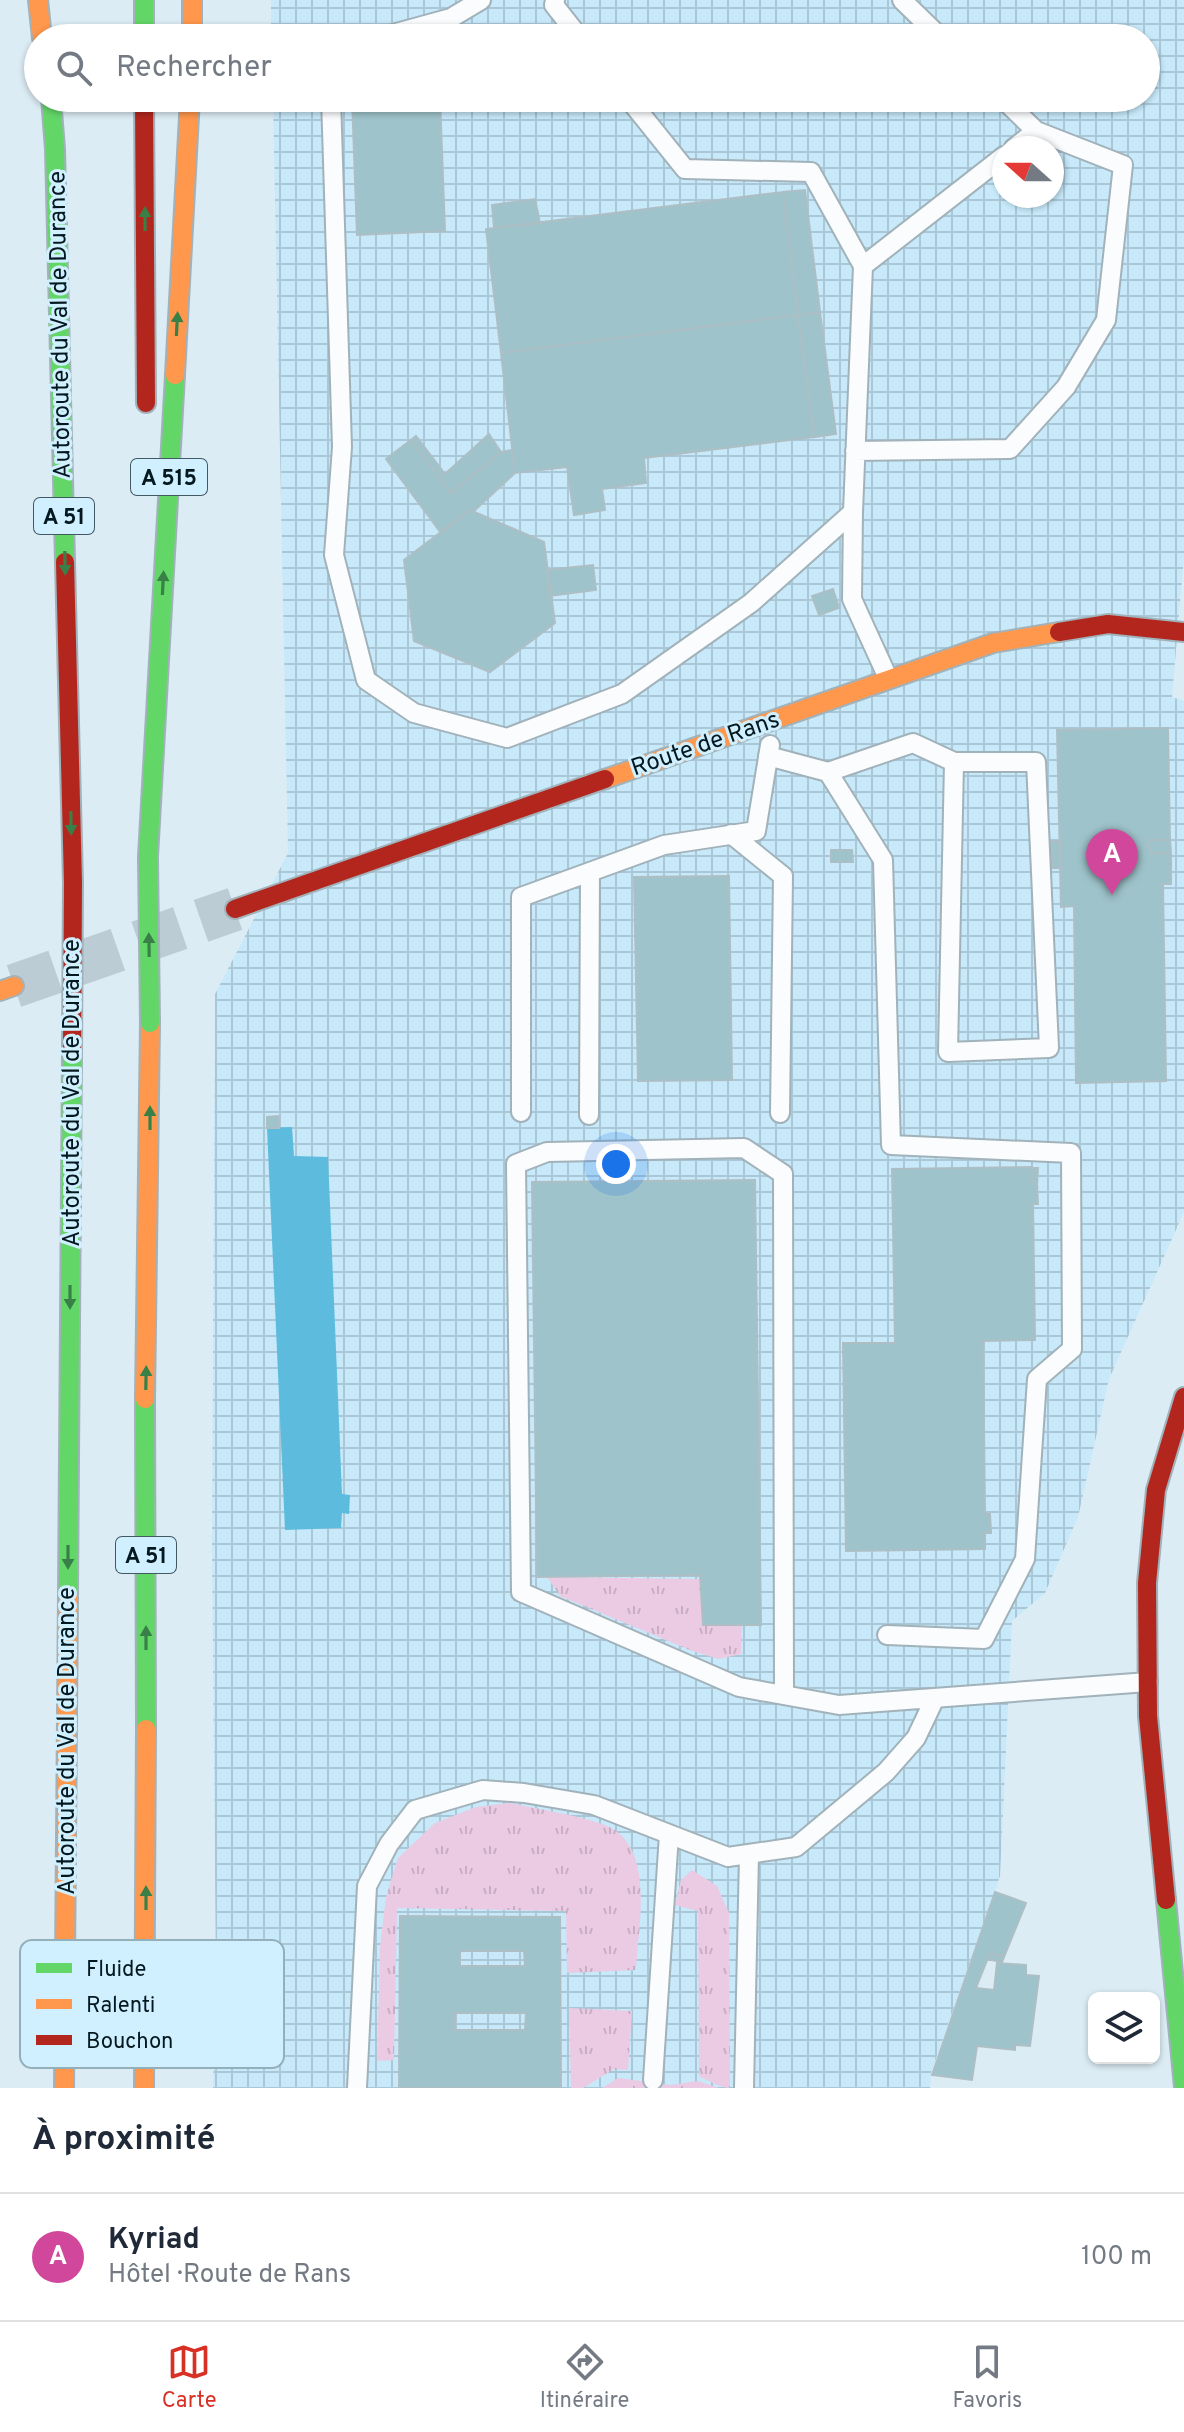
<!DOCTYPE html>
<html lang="fr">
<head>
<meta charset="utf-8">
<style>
	:root { --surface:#fff; --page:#f2f2f3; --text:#1f2937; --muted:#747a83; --line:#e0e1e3; --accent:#d93025 }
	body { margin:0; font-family:Overpass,sans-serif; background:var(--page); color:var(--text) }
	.controls { position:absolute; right:24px; bottom:24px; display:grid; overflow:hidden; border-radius:12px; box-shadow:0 2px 6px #0004 }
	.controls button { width:72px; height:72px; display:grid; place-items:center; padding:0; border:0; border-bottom:2px solid var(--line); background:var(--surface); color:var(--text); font:40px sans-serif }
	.compass { position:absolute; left:992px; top:136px; width:72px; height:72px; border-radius:50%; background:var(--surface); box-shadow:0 2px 6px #0004; rotate:291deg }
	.you { position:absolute; left:616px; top:1164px; width:28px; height:28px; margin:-20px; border:6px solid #fff; border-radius:50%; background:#1a73e8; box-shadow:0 0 0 12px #1a73e833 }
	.badge { display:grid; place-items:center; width:52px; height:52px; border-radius:50%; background:var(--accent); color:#fff; font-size:26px; font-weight:700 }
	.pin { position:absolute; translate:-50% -66px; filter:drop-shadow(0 2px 4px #0008) }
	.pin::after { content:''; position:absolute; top:42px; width:28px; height:24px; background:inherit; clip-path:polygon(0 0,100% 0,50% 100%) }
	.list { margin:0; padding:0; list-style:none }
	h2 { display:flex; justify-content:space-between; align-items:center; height:104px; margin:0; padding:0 32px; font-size:34px }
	h2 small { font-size:26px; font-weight:400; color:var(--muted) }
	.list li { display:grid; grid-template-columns:52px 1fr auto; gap:24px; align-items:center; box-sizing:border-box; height:128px; padding:0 32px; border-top:2px solid var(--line) }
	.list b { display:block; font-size:30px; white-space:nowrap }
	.list p { margin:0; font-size:26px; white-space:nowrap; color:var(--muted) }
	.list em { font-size:26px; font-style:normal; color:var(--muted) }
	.icon { flex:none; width:44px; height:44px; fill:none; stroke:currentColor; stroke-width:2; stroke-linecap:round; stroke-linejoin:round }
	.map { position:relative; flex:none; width:1184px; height:2088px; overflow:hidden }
	.search { position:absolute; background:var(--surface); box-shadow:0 2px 6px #0004; left:24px; right:24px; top:24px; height:88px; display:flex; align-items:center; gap:20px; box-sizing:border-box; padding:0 28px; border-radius:44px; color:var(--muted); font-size:30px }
	.sheet { height:232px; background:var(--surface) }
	nav { display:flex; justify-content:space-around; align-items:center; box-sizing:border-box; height:112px; border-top:2px solid var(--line); background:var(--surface); font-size:22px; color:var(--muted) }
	nav a { display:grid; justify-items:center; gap:4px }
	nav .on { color:var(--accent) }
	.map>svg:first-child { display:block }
</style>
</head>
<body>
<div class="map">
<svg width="1184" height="2088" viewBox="0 0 1184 2088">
	<defs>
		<pattern id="industrial-grid" width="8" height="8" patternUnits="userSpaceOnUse" patternTransform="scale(2)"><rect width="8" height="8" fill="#c7e9fa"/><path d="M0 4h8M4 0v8" fill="none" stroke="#a9c7d6"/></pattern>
		<pattern id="grass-tufts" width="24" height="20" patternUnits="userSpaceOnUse" patternTransform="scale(2)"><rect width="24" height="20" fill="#ebcbe3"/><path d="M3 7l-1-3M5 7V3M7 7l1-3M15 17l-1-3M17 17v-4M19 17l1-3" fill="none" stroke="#c8aec2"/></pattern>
	</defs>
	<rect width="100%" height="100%" fill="#dcecf4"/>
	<!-- industrial -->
	<path fill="url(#industrial-grid)" fill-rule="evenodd" d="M271,0h913v556l-12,141 12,4v511l-75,167 -31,138 -33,76 -33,28 -12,255 -69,197 -1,15h-717l3,-109 -4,-433 3,-552 73,-141 -15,-755h873v-60h-875zM1004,148h48v48h-48z"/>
	<!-- grass -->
	<path fill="url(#grass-tufts)" d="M547,1577l154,2 2,46h39l-1,29 -22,5 -27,-8 -132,-55z
		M511,1803c30,7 62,11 91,21 55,18 36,102 34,146l-69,3 -1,-62 -169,-3 -3,152 -17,1 3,-115 6,-49 12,-39 37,-35 41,-16z
		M692,1870l25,16 12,27 1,175c-10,0 -21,-8 -31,-11l-1,-166 -23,-6 6,-25z
		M569,2008l63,3 -4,59 -14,-1 -31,19h-12z
		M618,2078l52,7 28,-4 21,7h-117z"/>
	<!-- water -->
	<path fill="#5dbcde" d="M292,1127l2,29 34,1 14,337 8,1 -1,19 -7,-1 -1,15 -56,2 -18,-402z"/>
	<!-- building -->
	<path fill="#9ec3ca" stroke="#adbfc5" stroke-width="2" fill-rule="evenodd" d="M352,98h88l5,133 -88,4z
		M805,190l15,122 -22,3 -15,-123z
		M783,192l15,123 -297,38 -15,-124z
		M535,199l5,24 -46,5 -2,-23z
		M820,312l16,122 -22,3 -16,-122z
		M798,315l16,122 -170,21 2,25 -44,6 3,21 -31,5 -7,-48 -52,6 -14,-120z
		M489,434l12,18 -50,41 -40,-53 5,-4 29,38z
		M411,440l40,53 50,-41 11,-2 3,23 -42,39 -3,-2 -29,23 -55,-74z
		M470,510l74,32 11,81 -65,49 -76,-31 -10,-81z
		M593,565l3,25 -46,6 -3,-26z
		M833,589l6,19 -20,7 -7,-19z
		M1168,728l2,112h-21l1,13h21v31h-8l3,197 -90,2 -2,-177 -13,1 -4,-177z
		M1149,840h21l1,13h-21z
		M1051,841h9v27h-8z
		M831,850h21l1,12h-22z
		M729,876l3,204 -94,1 -4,-204z
		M278,1116l1,12h-12v-11z
		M1032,1167l1,17h4l1,20h-5l2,136 -52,1 2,172 5,1 1,19h-6v16l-139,2 -3,-208h52l-3,-174z
		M1032,1168h6l-1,16h-4z
		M755,1180l6,445h-58l-3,-50 -163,2 -5,-395z
		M995,1892l31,11 -22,54 -14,-4 -14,35 18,2 3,-27 29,2v10l13,1 -9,70 -15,-1v5l-38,-4 -5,34 -40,-5z
		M400,1916l160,1 1,171h-162zM460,1951h64l1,15h-65zM455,2013h71l-1,17h-70z
		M990,1953l14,4 -2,5 -15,-3z"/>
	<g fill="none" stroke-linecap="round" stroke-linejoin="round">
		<!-- secondary-tunnel -->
		<path stroke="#bcccd4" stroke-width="44" stroke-dasharray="44 22" stroke-linecap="butt" d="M14,986l221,-77"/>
		<defs>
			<path id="lane" d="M555,0l-1,5 26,33
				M902,0l39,38
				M378,38l73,-20 30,-18
				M331,98l11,349 -8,108 32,125 48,33 93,25 115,-44 129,-91 102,-91
				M628,98l57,71 126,3 52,94
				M1002,98l34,33 -22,17
				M855,451l155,-2 56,-62 40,-67 17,-155 -87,-34
				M888,678l-36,-79 1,-87 10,-246 141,-110
				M768,756l60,16 55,88 8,285 180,8 1,196 -35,30 -12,180 -41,80 -97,-4
				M828,772l85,-29 41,19 -6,290 101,-4 -13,-286h-82
				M731,834l52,42 -3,237
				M521,1112v-215l143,-52 92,-14 14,-86
				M589,1115l1,-243
				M784,1695l-1,-521 -39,-26 -197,4 -31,12 5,428 218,95 100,18 309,-23
				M653,2080l16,-246
				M357,2088l10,-202 22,-42 26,-34 68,-20 41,3 70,12 134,52 68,-10 90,-75 30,-34 19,-40
				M744,2088l5,-234"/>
			<path id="fast" d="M144,0v38
				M51,98l4,51 10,413
				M148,857l27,-482
				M145,1399l1,330
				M68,1595l4,-544
				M1166,1900l18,187"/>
			<path id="slow" d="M38,0l4,38
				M192,0v38
				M175,375l15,-277
				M605,779l388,-136 66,-11
				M0,991l14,-5
				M145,1399l5,-376
				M64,2088l4,-493
				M144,2088l2,-359"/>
			<path id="jam" d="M144,98l2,305
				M65,562l8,321
				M1059,632l49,-8 76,8
				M235,909l370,-130
				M1166,1900l-18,-184 -1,-133 9,-93 28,-93"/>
		</defs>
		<!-- lane casing -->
		<use href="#lane" stroke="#a1b2ba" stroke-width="22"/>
		<!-- fast casing -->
		<use href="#fast" stroke="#a1b2ba" stroke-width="22"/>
		<!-- slow casing -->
		<use href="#slow" stroke="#a1b2ba" stroke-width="22"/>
		<!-- jam casing -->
		<use href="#jam" stroke="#a1b2ba" stroke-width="22"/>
		<!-- lane -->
		<use href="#lane" stroke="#fafcfd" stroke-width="18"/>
		<!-- fast -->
		<use href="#fast" stroke="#63d668" stroke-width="18"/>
		<!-- slow -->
		<use href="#slow" stroke="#ff974d" stroke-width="18"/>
		<!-- jam -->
		<use href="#jam" stroke="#b3261e" stroke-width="18"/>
		<defs>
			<path id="fast-bridge" d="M148,857l2,166"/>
			<path id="jam-bridge" d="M72,1051l1,-168"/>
		</defs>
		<!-- fast-bridge casing -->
		<use href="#fast-bridge" stroke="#a1b2ba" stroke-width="22" stroke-linecap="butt"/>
		<!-- jam-bridge casing -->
		<use href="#jam-bridge" stroke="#a1b2ba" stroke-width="22" stroke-linecap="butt"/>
		<!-- fast-bridge -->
		<use href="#fast-bridge" stroke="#63d668" stroke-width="18"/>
		<!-- jam-bridge -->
		<use href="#jam-bridge" stroke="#b3261e" stroke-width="18"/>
	</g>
	<!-- one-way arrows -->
	<defs><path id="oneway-solid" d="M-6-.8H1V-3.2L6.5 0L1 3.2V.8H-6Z" transform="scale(2)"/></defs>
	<g fill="#388048">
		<use href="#oneway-solid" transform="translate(145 219) rotate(-90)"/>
		<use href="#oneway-solid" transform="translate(177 324) rotate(-87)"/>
		<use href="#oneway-solid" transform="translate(65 563) rotate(89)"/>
		<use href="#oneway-solid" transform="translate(163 583) rotate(-87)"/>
		<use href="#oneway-solid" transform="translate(71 823) rotate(89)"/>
		<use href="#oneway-solid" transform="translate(149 945) rotate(-91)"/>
		<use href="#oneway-solid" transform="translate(150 1118) rotate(-90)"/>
		<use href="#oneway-solid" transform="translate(70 1297) rotate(90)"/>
		<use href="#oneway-solid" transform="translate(146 1378) rotate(-89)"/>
		<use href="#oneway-solid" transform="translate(68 1557) rotate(90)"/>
		<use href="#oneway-solid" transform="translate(146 1638) rotate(-90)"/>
		<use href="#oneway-solid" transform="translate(146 1898) rotate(-90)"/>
	</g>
	<g text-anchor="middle" stroke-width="6" stroke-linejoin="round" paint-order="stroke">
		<!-- shield labels -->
		<g fill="#d1f0ff" stroke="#425963" stroke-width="2">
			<rect x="131" y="459" width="76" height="36" rx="6"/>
			<rect x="34" y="498" width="60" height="36" rx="6"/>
			<rect x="116" y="1537" width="60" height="36" rx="6"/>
		</g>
		<g font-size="22" font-weight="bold" fill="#041820">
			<text x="169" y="485">A 515</text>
			<text x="64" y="524">A 51</text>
			<text x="146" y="1563">A 51</text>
		</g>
		<!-- street labels -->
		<g font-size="24" fill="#041820" stroke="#d1f0ff">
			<text transform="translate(59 325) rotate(-91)" y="8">Autoroute du Val de Durance</text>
			<text transform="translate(705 743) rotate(-19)" y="8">Route de Rans</text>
			<text transform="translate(71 1093) rotate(-90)" y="8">Autoroute du Val de Durance</text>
			<text transform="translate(66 1741) rotate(-90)" y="8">Autoroute du Val de Durance</text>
		</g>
	</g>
	<!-- legend -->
	<rect x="20" y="1940" width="264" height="128" rx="12" fill="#d1f0ff" stroke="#94afbc" stroke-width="2"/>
	<rect x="36" y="1963" width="36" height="10" fill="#63d668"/>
	<rect x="36" y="1999" width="36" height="10" fill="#ff974d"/>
	<rect x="36" y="2035" width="36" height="10" fill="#b3261e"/>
	<g font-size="22" fill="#041820">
		<text x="86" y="1976">Fluide</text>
		<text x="86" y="2012">Ralenti</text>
		<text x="86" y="2048">Bouchon</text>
	</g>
</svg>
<div class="controls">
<button><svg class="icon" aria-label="layers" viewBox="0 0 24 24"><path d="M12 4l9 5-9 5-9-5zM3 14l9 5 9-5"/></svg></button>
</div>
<svg class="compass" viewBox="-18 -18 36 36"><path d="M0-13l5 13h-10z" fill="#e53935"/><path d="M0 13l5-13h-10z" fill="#747a83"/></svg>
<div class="you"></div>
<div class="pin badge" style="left:1112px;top:895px;background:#d1479c">A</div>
<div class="search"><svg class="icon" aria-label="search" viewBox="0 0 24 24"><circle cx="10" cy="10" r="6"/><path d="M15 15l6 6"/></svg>Rechercher</div>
</div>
<section class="sheet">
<h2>À proximité<small></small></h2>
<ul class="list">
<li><span class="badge" style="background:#d1479c">A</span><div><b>Kyriad</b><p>Hôtel · Route de Rans</p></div><em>100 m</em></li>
</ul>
</section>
<nav>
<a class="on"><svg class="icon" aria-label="map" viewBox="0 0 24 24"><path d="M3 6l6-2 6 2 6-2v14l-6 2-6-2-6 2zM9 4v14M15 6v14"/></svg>Carte</a>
<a><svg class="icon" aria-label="directions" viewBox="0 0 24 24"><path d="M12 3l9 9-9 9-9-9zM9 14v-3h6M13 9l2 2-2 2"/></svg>Itinéraire</a>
<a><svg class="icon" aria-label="saved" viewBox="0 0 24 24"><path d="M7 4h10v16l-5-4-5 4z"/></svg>Favoris</a>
</nav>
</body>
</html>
